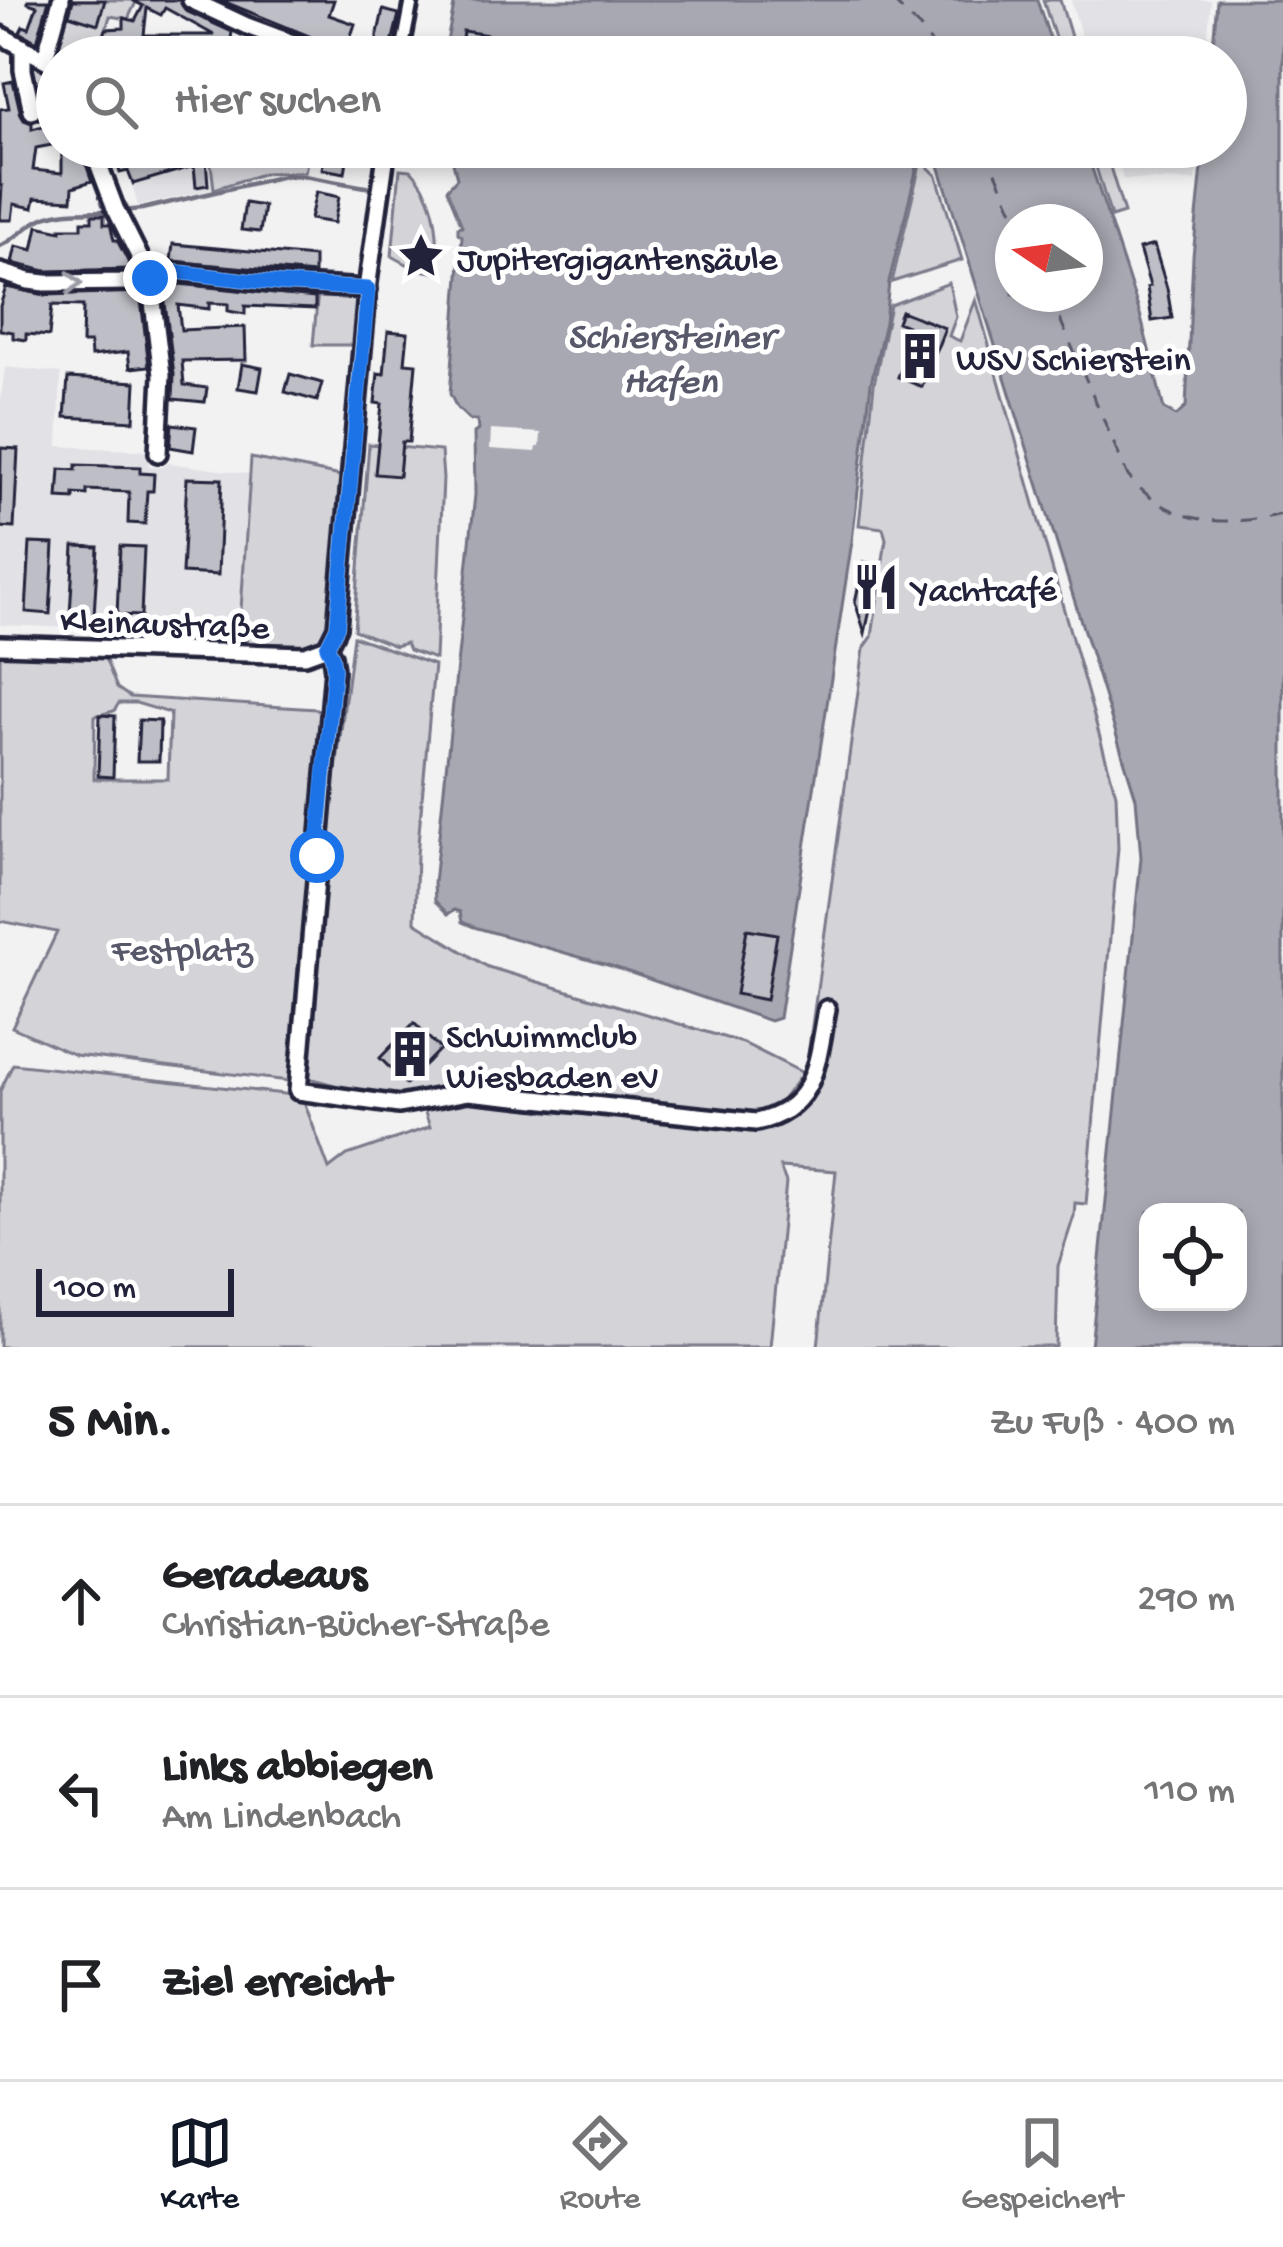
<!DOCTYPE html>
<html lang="de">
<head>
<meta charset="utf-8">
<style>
	:root { --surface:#fff; --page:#f2f2f2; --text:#202124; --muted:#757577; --line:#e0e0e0; --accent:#111827 }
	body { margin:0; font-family:"Gochi Hand",sans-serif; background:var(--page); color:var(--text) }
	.controls { position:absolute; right:36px; bottom:36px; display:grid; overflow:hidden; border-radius:24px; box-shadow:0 6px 18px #0003 }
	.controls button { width:108px; height:108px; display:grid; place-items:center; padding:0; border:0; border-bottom:3px solid var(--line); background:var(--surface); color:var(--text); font:60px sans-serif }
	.compass { position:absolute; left:995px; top:204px; width:108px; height:108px; border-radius:50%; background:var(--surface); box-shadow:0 6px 18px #0003; rotate:283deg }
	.scale { position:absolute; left:36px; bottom:30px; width:198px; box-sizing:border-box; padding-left:12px; border:6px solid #22223b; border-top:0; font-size:33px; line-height:42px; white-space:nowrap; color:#22223b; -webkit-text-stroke:9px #fff; paint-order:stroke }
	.stop { position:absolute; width:36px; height:36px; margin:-27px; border:9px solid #1a73e8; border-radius:50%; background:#fff }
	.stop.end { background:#1a73e8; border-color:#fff; box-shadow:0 3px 12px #0008 }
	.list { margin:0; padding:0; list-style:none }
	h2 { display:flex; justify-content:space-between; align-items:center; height:156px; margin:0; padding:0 48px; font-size:51px }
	h2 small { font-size:39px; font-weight:400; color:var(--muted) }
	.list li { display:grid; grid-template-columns:78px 1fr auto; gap:36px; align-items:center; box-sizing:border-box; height:192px; padding:0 48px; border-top:3px solid var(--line) }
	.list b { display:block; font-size:45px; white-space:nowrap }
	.list p { margin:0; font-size:39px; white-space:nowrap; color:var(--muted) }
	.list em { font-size:39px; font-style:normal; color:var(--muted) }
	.icon { flex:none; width:66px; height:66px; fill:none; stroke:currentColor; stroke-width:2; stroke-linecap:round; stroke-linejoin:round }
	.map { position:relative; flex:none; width:1283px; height:1347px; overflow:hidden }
	.search { position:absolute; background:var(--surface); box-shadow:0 6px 18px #0003; left:36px; right:36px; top:36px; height:132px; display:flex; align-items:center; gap:30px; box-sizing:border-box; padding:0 42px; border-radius:66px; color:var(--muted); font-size:45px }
	.sheet { height:732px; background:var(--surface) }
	nav { display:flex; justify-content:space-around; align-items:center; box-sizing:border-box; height:168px; border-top:3px solid var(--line); background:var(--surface); font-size:33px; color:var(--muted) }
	nav a { display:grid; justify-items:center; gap:6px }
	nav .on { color:var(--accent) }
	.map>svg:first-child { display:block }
</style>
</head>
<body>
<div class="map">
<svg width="1283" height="1347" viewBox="0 0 1283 1347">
	<rect width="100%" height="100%" fill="#f2f2f3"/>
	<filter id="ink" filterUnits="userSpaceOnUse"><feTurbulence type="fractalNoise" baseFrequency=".00833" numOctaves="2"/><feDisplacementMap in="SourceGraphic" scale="24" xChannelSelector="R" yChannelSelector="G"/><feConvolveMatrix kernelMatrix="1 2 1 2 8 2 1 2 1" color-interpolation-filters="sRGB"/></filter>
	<g filter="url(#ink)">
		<!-- built -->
		<path fill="#e2e2e6" d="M1071,0h140l-5,57h-119z
			M104,147h206l-5,25 -40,1 -51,16 -76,17 -10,-35 -14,3z
			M1114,147h85l-3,34 -73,-2z
			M5,367l56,6 -3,73 91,5v15l13,1 7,-4 80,11 -10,161 -239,-10v-221z"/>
		<!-- green -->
		<path fill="#d3d3d8" stroke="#7a7a8a" stroke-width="3" fill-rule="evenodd" d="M66,0h71l-9,19 -18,-3 -12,41h-41v26l-25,6 -5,-24 18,-1z
			M1043,0h17l17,57h-16z
			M209,147h101l-5,25 -40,1 -51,16z
			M1090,147h14l20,66 -13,4z
			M920,165h6l11,11 25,84 -70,22z
			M400,169l11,1c27,28 28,67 26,103l-21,-4 -24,-13z
			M949,283l7,34 -7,19 11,5 16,-42 140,495 2,54 -32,356 -11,-1 -1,13 -16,50 -2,81h-238l18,-176 -56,-4 6,15 -16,165h-770v-256l13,-27 289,32 27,73 18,-14 83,-28 -7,-20 51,-8 302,22 42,-50 -10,-16 56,-407 8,-11 14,-98 -3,-11 -24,-3 15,-141 16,-79z
			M318,291h41l-5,54h-41z
			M369,444l72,7 2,28 -8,180 -26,-9 -3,-7 -11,3 -41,-16z
			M251,458l95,19 -14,142 -4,9 -7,12 -14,8h-60v-8h-8z
			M353,636l81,29 -17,190 -2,67 73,45 255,76 60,30 -21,27 -28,14 -298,-27 -60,8 -39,-4 -52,-14 20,-220z
			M0,653l105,5 12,30 13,9 186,12 7,6 -34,366 -214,-26 -63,-28 45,-95 -57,-11zM119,703h17l34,10 -2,66h-74l1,-63 19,-5z"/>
		<!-- water -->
		<path fill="#a8a8b2" stroke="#727282" stroke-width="3" fill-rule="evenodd" d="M455,0h582l19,57h-612z
			M1217,0h66v1347h-192l50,-489 -5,-60 -199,-639 -10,-4 -8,4 -30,123 -4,40 -14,61 -19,158 -73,477 -9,3 -159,-55 -137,-39 -12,-5 -2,-10 -6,-2 -6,4 -13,-13 -1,-18 41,-388 -1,-62 4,-3 -1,-10h-7l-13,-12 -7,-14 12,-158 -4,-3v-6l4,-1 -15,-37 10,-11 -8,-31h636l55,167 24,95 12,7 10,-9 7,-151 11,-109h22v-90h-14zM1013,222h72v72h-72zM1148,1212h90v90h-90z"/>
		<!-- pier -->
		<path fill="#f2f2f3" d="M491,430l50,3 -1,14h-3l-1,5 -46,-3z"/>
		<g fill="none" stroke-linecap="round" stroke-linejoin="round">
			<!-- stream -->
			<path stroke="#727282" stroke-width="4.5" d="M122,211l20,-2 142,-33h20l67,12
				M0,246c16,-7 26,-20 41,-27 21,-10 47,-7 70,-8"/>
			<!-- ferry -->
			<path stroke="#58586b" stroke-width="3" stroke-dasharray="15 12" stroke-linecap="butt" d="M892,0l28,28 21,29
				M985,147l33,75
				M1049,294l79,182c43,50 95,51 155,38"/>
		</g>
		<!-- building -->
		<path fill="#bebec6" stroke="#22223b" stroke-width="3" fill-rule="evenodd" d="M28,0h21l-12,42 -17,-10 3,-6 6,2 8,-22 -9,-3z
			M73,0h32l-7,24 -29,-9z
			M132,0h47l7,11 46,21 -2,14 -25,-2v13h-107l8,-28 18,-1v-10l11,3 8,-15zM147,8l14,7 4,-7 49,27h-70z
			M220,0h114l-5,15 26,9 -10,30 -11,-8z
			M383,10l16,4 -9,37 1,6h-23l3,-12 4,2z
			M463,31l38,6 -3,20h-38z
			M13,81l8,34 3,5 8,3v6l22,-6 -9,-29 12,-5v55l-21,4 -3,22 29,3v-26h18l12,34 -19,6 -1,13 -37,-2 -2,10 -19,-4 -2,16h-12l2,-34h-2v-77l9,-1 -5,-25z
			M119,147h86l3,38 -12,2 -2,-21 -61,18 -5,-13 -8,2 -5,-17 6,-2z
			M326,147h23l-4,26 -23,-4z
			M316,192l23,5 -5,26 -24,-4z
			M245,203l19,3 -4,26 -19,-2z
			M92,215h12v9h6l4,16h3l15,29 -86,2 -34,-8 4,-17 17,4 5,-24 23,5v-3h21v-7h10z
			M173,244l141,13v17l-143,-13z
			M1154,245l13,43 5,30 -20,3 -5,-34 3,-1 -11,-37z
			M179,284l136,14v11l-70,-3v8l-17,-3v-7l-19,-1v6l-31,-4 3,25 64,-3 1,33 -64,1 2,24 23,3 -2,14 -32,-3 1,-25 -11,-87z
			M6,287l39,8 95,-3 9,74 -19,2 -2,-16 -37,4 -1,-13h-8l1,-37 -31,-1 -3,31 -23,-2v6l-13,-2v-6l-13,-2v-24z
			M901,311l44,17 -23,59 -24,-10 17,-43 -10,-4 2,-4 -10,-4z
			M388,331l20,2 -3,30 11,1 -7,78h-7l-3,34 -24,-2 7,-70 -7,-1 3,-30 6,1z
			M242,364l20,4 -4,23 -20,-3z
			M290,374l32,9 -5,18 -32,-9z
			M68,378l68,4 -2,39 -69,-4z
			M172,424l24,3 -3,24 -23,-4z
			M1,448l17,1 -4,79 -14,-1z
			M76,465l64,2v6l14,1 -1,17h-6l-2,33 -17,-1 1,-31 -42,-2v5l-13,-1v5l-16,-1 2,-29 16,1z
			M187,478l35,1 -4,96 -36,-2z
			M30,543l24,1 -4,70 -24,-2z
			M74,546l24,1 -4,69 -24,-1z
			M120,546l24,1 -3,69 -24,-1z
			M864,562l11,2 4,5 -14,64 -10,-31z
			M100,715l15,1 -2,61 -15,-1z
			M139,720l21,1 -1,40h-22z
			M747,929l30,5 -11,66 -30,-6z
			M414,1023l26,26 -34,35 -26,-26z"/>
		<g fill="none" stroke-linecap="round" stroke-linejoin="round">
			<defs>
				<path id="pedestrian" d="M401,57l11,-57"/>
				<path id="minor" d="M191,0l56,26 83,31
					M0,35l57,31
					M23,47v23l9,41
					M45,58l16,-58
					M92,147l23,61 35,70 12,97 -4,78
					M0,272l29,9 16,2 86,-1 47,-10 102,12 88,5
					M0,645l305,10 22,-8
					M327,647l5,9 2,14 -36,421 101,14 69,-13 288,30c61,-13 61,-61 71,-113
					M327,647l10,-20 31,-345 19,-135"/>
			</defs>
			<!-- pedestrian casing -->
			<use href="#pedestrian" stroke="#22223b" stroke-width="20"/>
			<!-- minor casing -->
			<use href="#minor" stroke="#22223b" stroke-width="24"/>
			<!-- pedestrian -->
			<use href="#pedestrian" stroke="#fff" stroke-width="10"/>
			<!-- minor -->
			<use href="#minor" stroke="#fff" stroke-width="15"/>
		</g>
		<!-- one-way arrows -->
		<defs><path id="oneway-chevron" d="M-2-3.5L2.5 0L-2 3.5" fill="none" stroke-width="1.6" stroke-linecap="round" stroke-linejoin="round" transform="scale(3)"/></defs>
		<use stroke="#9c9ca7" href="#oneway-chevron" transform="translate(74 283) rotate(-1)"/>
	</g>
	<g fill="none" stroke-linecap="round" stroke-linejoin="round" filter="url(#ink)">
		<!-- route -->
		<path stroke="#1a73e8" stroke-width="15" d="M150,278l13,-4 15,-2 102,12 88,5 -31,338 -10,20 5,9 2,14 -17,186"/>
	</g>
	<!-- icons -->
	<defs>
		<symbol id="sight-bare" viewBox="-9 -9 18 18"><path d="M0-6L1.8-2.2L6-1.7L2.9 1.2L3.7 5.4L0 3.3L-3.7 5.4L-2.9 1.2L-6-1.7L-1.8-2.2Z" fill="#22223b" stroke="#fff" stroke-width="2.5" paint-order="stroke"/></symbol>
		<symbol id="building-bare" viewBox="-9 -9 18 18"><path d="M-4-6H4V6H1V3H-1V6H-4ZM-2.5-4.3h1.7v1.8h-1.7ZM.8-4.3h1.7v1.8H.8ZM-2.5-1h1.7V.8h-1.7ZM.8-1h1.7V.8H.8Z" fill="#22223b" stroke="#fff" stroke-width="2.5" paint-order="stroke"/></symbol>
		<symbol id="restaurant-bare" viewBox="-9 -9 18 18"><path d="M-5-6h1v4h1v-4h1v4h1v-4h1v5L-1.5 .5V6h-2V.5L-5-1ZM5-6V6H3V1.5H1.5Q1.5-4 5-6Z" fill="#22223b" stroke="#fff" stroke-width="2.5" paint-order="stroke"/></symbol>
	</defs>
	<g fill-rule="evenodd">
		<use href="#sight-bare" x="388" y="223" width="66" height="66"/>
		<use href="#building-bare" x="887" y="323" width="66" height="66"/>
		<use href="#restaurant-bare" x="843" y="554" width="66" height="66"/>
		<use href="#building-bare" x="377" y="1021" width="66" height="66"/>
	</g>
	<g text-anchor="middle" stroke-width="10" stroke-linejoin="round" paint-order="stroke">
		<!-- poi labels -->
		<g font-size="36" fill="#22223b" stroke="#fff" text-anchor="start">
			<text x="457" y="269">Jupitergigantensäule</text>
			<text x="956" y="369">WSV Schierstein</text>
			<text x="912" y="600">Yachtcafé</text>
			<text x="446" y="1046">Schwimmclub<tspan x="446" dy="41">Wiesbaden eV</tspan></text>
		</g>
		<!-- street labels -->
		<g font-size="36" fill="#22223b" stroke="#fff">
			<text transform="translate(165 621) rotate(2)" y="13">Kleinaustraße</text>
		</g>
		<!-- park labels -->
		<g font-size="36" fill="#57576a" stroke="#fff">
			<text x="182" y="960">Festplatz</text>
		</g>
		<!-- water labels -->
		<g font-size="39" font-style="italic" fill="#58586b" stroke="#fff">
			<text x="670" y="347">Schiersteiner<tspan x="670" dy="45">Hafen</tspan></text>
		</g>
	</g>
</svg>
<div class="controls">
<button><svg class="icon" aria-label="locate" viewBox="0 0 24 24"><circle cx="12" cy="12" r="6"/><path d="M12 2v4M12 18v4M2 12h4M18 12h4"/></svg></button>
</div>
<svg class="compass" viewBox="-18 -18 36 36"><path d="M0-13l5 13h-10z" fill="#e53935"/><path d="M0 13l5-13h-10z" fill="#757577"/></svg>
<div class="scale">100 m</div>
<div class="stop" style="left:317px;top:856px"></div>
<div class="stop end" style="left:150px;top:278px"></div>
<div class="search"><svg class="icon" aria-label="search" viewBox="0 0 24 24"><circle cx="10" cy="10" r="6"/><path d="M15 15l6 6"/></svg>Hier suchen</div>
</div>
<section class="sheet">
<h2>5 Min.<small>Zu Fuß · 400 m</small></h2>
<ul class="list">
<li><svg class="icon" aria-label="ahead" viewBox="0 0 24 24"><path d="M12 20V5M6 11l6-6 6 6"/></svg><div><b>Geradeaus</b><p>Christian-Bücher-Straße</p></div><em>290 m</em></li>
<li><svg class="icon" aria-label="left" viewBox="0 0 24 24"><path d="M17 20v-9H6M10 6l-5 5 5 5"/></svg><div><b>Links abbiegen</b><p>Am Lindenbach</p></div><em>110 m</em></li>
<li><svg class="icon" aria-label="arrive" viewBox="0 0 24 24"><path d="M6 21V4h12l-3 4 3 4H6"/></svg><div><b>Ziel erreicht</b></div></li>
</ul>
</section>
<nav>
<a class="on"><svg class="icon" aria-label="map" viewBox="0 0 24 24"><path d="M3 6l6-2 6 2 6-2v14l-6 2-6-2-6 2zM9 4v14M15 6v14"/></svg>Karte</a>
<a><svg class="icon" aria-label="directions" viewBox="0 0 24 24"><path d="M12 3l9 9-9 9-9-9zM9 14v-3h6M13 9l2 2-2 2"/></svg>Route</a>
<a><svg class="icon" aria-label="saved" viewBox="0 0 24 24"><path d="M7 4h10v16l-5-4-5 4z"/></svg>Gespeichert</a>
</nav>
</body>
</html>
